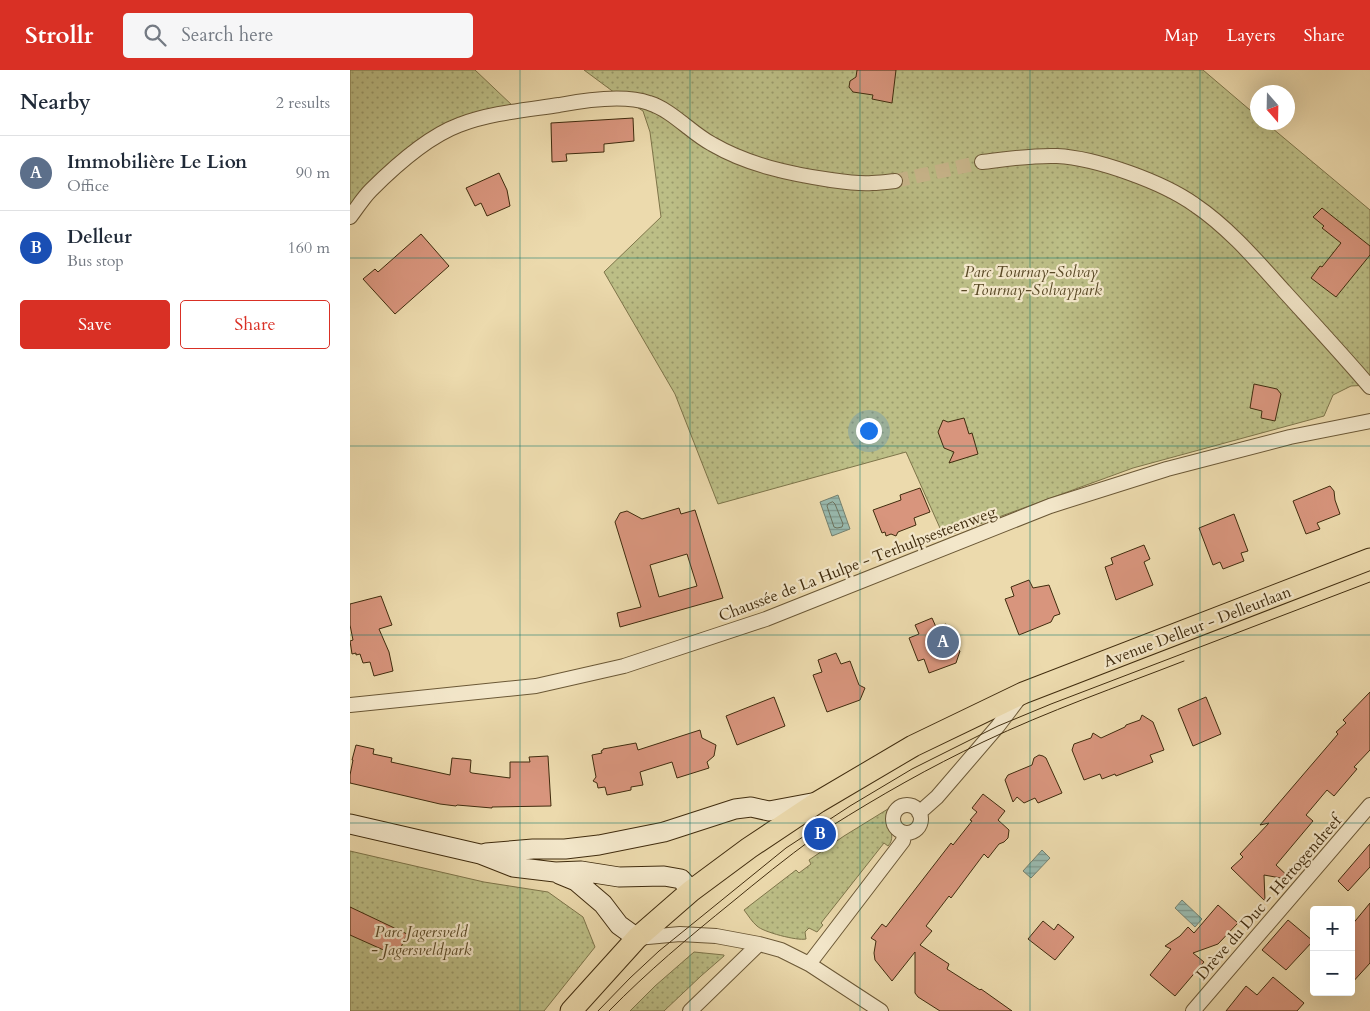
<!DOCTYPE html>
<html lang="en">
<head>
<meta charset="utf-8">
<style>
	:root { --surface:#fff; --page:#f6f6f7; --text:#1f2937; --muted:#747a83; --line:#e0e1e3; --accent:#d93025 }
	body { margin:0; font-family:Cardo,serif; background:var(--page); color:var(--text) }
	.controls { position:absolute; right:15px; bottom:15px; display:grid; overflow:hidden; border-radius:5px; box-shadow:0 5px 20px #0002 }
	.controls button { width:45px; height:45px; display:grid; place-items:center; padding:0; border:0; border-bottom:1px solid var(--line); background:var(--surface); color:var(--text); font:25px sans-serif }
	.compass { position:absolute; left:900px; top:15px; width:45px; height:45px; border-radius:50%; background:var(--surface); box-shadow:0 5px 20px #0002; rotate:160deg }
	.you { position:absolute; left:518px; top:360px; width:18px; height:18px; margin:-12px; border:4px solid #fff; border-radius:50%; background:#1a73e8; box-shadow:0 0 0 8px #1a73e833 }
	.badge { display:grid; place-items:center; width:32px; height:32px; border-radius:50%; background:var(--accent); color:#fff; font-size:16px; font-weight:700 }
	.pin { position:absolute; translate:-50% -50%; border:2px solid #fff; box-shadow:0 1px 5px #0006 }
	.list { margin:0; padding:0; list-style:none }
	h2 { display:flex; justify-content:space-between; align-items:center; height:65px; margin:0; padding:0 20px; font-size:21px }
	h2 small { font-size:16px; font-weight:400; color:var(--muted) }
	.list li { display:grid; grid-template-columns:32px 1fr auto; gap:15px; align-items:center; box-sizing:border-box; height:75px; padding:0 20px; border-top:1px solid var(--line) }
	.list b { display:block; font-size:19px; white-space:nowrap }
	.list p { margin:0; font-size:16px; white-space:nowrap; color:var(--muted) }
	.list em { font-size:16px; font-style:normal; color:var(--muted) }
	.actions { display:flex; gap:10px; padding:15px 20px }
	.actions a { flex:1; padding:11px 0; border:1px solid var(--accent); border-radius:5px; text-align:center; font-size:18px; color:var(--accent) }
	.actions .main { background:var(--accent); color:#fff }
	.icon { flex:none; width:28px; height:28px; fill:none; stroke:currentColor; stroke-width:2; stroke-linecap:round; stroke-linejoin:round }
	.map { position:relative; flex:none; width:1020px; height:941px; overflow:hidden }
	header { display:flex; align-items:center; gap:30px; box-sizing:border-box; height:70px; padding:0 25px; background:var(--accent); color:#fff }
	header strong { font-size:24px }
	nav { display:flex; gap:28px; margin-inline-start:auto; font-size:18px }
	.search { width:350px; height:45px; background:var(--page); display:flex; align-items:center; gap:12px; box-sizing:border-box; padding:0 18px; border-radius:5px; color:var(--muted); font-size:19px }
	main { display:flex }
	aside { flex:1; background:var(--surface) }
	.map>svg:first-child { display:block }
</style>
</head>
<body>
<header>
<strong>Strollr</strong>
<div class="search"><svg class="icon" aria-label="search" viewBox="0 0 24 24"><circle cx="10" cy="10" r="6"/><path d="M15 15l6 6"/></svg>Search here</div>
<nav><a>Map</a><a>Layers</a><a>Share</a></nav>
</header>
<main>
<aside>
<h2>Nearby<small>2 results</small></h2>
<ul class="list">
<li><span class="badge" style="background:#5c6f8a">A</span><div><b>Immobilière Le Lion</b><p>Office</p></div><em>90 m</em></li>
<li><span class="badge" style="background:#1a4fb4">B</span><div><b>Delleur</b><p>Bus stop</p></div><em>160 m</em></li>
</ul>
<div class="actions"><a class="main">Save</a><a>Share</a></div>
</aside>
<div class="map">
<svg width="1020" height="941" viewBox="0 0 1020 941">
	<defs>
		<pattern id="grass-dots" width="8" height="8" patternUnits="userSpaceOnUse" patternTransform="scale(1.25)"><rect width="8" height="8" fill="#bcbe86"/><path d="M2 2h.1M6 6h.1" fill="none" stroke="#9a9b6c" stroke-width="1.8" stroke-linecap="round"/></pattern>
		<pattern id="water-rules" width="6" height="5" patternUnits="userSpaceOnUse" patternTransform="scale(1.25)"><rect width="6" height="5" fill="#99baaf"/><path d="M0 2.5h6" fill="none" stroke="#7e978d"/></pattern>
	</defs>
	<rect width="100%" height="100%" fill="#ecdaad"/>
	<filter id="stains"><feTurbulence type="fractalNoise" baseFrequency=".004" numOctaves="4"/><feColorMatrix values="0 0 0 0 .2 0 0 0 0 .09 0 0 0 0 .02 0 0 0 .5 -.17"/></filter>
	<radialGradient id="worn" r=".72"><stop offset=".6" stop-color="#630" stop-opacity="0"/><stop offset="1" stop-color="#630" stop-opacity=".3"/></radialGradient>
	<!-- grass -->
	<path fill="url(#grass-dots)" stroke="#7e754a" d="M0,0h125l39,37 -38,6 -126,93z
		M234,0h619l54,46 1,6 8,1 104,87v175l-19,1 -18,9 -9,21 -191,52 -189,69 -38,-85 -188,52 -43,-110 -71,-122 57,-55 -11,-85 -7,-21 -28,-18z
		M546,734c-18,15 4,29 -8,42l-4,-3 -63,80 2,2 -6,7 -8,-4 -4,4 1,7c-9,2 -43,-7 -49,-13 -5,-4 -9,-11 -13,-16l52,-40 3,3 12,-9 -2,-4 35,-24z
		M0,781l134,31 64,10 35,25 12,30 -51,64h-194z
		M344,882l30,3v1l-23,20 -37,35h-34l25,-25z"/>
	<!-- water -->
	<path fill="url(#water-rules)" stroke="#75816f" d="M488,425l12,34 -18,7 -12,-34z
		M692,780l8,8 -19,20 -8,-7z
		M832,830l20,19 -7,8 -20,-19z"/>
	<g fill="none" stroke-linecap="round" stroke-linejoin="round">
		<!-- shore -->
		<path stroke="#6c735e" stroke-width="1" d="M483,432l2,2 8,20 -1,3 -5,1 -3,-1 -7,-21 1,-2z"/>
	</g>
	<!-- building -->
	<path fill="#d8957d" stroke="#402c0e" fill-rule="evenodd" d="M507,0h39l-4,33 -20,-4 1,-4 -20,-3 -4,-5 1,-6 6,-4z
		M283,48l1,23 -30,3v8l-38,2 1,7 -15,1 -1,-39z
		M149,103l8,17 3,16 -23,10 -6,-13 -6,3 -9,-18z
		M972,138l48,38v9l-34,42 -25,-19 9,-12 2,1 19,-24 -19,-15 2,-2 -11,-9z
		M71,164l28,32 -54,48 -32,-35 12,-10 3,3z
		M904,314l23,5 4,5 -6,27 -14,-3 1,-7 -12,-3z
		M614,348l5,16 3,-1 6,21 -29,9 5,-11 -10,-4 -6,-16 5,-12 5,2z
		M980,416l4,5 1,9 5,14 -23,9 3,6 -14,5 -13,-33z
		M570,418l10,24 -16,6 2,7 -18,7 -2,4 -5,-2 -5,2 -1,-4 -3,1 -9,-23 28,-10 -1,-5z
		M329,438l2,6 14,-4 28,88 -103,29 -3,-14 24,-6 -26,-85 5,-9 7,-2 15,8zM337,484l10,32 -38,11 -9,-32z
		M884,444l14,37 -7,2 3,8 -21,8 -3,-7 -7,3 -14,-37z
		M794,475l6,14 -6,3 9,23 -37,15 -11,-33 8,-3 -2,-6z
		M679,510l4,8 16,-3 11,29 -6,2 -3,6 -32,13 -14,-36 9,-3 -3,-9z
		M31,526l11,29 -13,4 10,23 4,19 -19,5 -4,-14 -7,1 -3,-9 -4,1v-2l-4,1 -2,-13 3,-1 -3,-15v-21z
		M582,548l4,9 10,-3 10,25 4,2 -4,12 -27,10 -5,-14 -6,2 -9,-23 10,-4 -4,-9z
		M486,583l5,11 9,-3 9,24 6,3 -5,12 -33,12 -14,-37 9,-3 -4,-12z
		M1020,622v58l-16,17 3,2 -23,27 -7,-6 -21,25 7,6 -37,44 16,15 -28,-5 1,26 -34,-33 12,-11 -3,-3 29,-31 -9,2 78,-91 -2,-2 10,-9 -3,-3z
		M424,627l11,29 -48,19 -11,-29z
		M856,627l15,37 -28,12 -15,-37z
		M792,645l11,7 11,28 -14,5 3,7 -37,14 -1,-2 -13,5 -2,-5 -16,6 -12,-30 2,-6 17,-6 2,-5 8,5 24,-11 1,-2 14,-5z
		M350,660l2,8 14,7 -2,11 -7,6 2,6 -32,10 -5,-16 -32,10 3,13 -12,2v3l-24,5 -2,-8 -7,1 -1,-5 -4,-2 3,-4 -4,-22 10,-2 -1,-2 2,-1v-1l33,-6 2,7z
		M6,675l18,4 -1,5 19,4 -1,4 59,13 2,-17 19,2 -1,12 2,1 38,5v-16h20l-1,-5 19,-1 3,50 -59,1v1l-35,-3 -1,1 -16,-2 -90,-21v-8l3,-15h-1z
		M689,685l4,1 3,2 16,35 -24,10 -3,-5 -11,5 -7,-6 -4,5 -8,-22 3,-5 24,-10 2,-7z
		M633,724l22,17 -7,9 11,10 -1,8 -4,4 -5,2 -11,14 -4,-4 -33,44 -2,-2 -23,30 6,5 -12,14 29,19 -2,5 33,21 1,-1 31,22h-72l-22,-14 -3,-4v-41l-23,29 -17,-21 -1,-7 2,-12 -5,-3 11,-14 4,3 65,-84 2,2 19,-24 -2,-1 7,-8 -5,-4z
		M1020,774v23l-22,24 -10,-10z
		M1020,833v60l-19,21v-58z
		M868,835l20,18 -20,21 -25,9 11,9 -29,34 -25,-21 21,-26 -6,-3 15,-10 8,-9 6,6z
		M0,837l57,27 -10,22 -47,-21z
		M938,850l25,21 -27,29 -24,-20z
		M693,851l11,9 4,-6 16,13 -19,23 -27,-21z
		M923,907l31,26 -7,8h-71l20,-25 11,9z"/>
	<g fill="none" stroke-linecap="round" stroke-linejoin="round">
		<!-- street-tunnel -->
		<path stroke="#cab78d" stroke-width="14" stroke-dasharray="14 7" stroke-linecap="butt" d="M545,111l87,-19"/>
		<defs>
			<path id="street" d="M632,92c25,-3 50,-7 75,-6 39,2 106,26 138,49 34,23 62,56 89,86 29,32 58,63 86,96
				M0,147c7,-9 13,-19 21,-27 24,-24 56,-53 88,-65 31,-12 67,-15 100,-20 26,-5 65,-11 90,-2 23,7 42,30 63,41 36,21 78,30 119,36 14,2 27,4 41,3 8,0 15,-1 23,-2
				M0,635l186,-19 88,-20 142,-47 284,-113 117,-37 123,-32 80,-16
				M543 749a14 14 0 1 1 28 0a14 14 0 1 1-28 0Z
				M569,743l18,-16 61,-71 22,-29
				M287,868l43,-4 36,2 43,8 22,6 28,14 72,47
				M459,894l94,-123 1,-8
				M340,941l69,-67
				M843,941l177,-206"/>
			<path id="secondary" d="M0,754l130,30 33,13 42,5 26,-1 38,6 45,-1 17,3 10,12
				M136,783l47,-4h32l34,-4 65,-13 71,-23 16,-2 18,4 48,-9
				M209,804l17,7 27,23 16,21 18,13"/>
			<path id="primary" d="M221,941l66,-73 54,-47 58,-43 69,-46 95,-56 110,-53 347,-134"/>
		</defs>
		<!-- street casing -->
		<use href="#street" stroke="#6b5836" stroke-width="16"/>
		<!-- secondary casing -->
		<use href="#secondary" stroke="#402c0e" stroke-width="21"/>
		<!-- primary casing -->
		<use href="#primary" stroke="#402c0e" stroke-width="23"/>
		<!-- street -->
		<use href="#street" stroke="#f3e7ca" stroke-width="14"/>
		<!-- secondary -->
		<use href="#secondary" stroke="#f3e7ca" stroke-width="19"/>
		<!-- primary -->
		<use href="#primary" stroke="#ecdaad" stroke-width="21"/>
		<!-- tram -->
		<path stroke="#402c0e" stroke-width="1" d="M480,757c49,-31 100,-60 153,-85 65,-31 134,-55 201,-81
			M248,941l32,-33 29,-27 127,-103 64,-42 62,-37 86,-43 53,-22 319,-122
			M259,941c38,-39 80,-74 122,-108 28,-23 55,-45 84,-66"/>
	</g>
	<!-- grid -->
	<path fill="none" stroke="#0f766e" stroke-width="1" stroke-opacity="0.55" d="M170,0v941M340,0v941M510,0v941M680,0v941M850,0v941M0,188h1020M0,376h1020M0,565h1020M0,753h1020"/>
	<g text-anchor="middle" stroke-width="4.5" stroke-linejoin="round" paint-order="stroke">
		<!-- park labels -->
		<g font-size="16" font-style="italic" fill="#594926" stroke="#f3e7ca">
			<text x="681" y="207">Parc Tournay-Solvay<tspan x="681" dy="18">- Tournay-Solvaypark</tspan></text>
			<text x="71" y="867">Parc Jagersveld<tspan x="71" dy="18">- Jagersveldpark</tspan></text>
		</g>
		<!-- street labels -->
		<g font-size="16" fill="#402c0e" stroke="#f3e7ca">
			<text transform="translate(507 493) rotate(-21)" y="6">Chaussée de La Hulpe - Terhulpsesteenweg</text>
			<text transform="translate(847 556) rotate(-21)" y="6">Avenue Delleur - Delleurlaan</text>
			<text transform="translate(918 827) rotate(-49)" y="6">Drève du Duc - Hertogendreef</text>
		</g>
	</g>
	<rect width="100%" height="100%" filter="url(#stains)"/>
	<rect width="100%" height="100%" fill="url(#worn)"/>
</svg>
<div class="controls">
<button>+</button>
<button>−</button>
</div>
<svg class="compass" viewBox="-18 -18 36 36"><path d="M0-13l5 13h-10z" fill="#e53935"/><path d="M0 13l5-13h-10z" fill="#747a83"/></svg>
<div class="you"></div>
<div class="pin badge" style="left:593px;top:572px;background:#5c6f8a">A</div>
<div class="pin badge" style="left:470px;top:764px;background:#1a4fb4">B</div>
</div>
</main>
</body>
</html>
